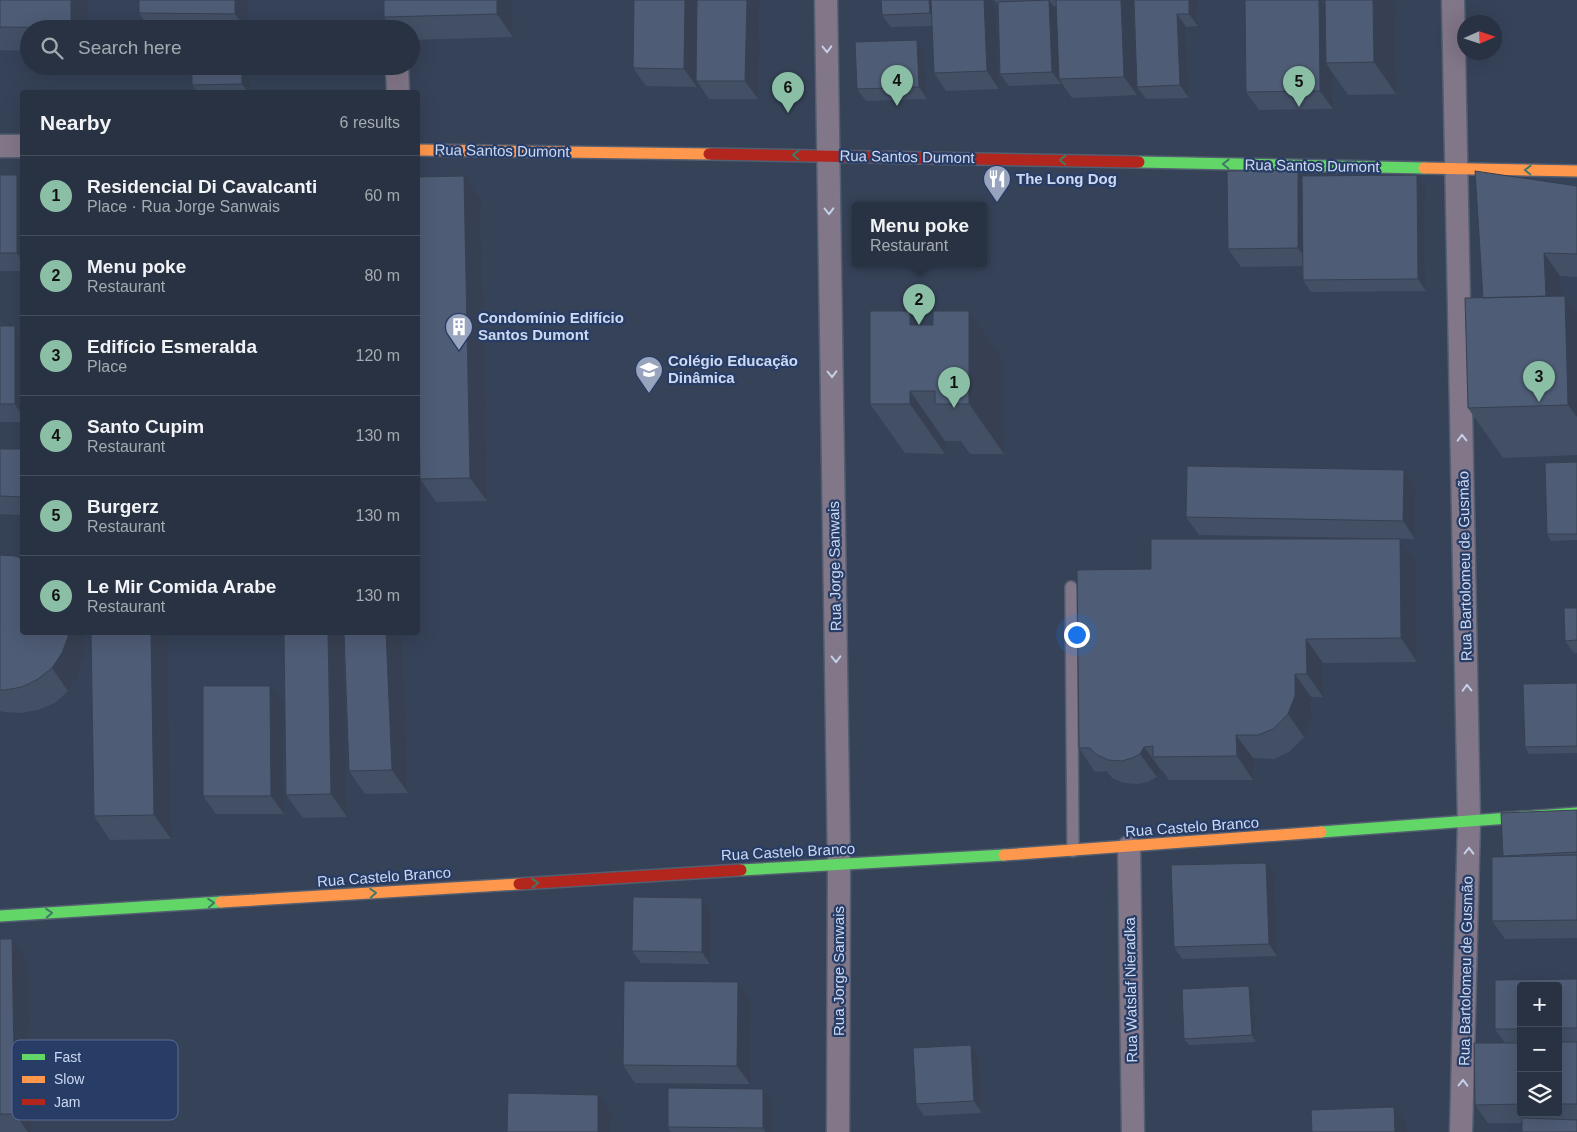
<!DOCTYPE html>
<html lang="en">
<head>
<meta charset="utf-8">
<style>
	:root { --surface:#283242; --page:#303a49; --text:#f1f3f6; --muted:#a5aab2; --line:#444d5b; --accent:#8abfa5 }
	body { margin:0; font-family:Helvetica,sans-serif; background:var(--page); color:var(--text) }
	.controls { position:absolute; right:15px; bottom:15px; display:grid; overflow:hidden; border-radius:5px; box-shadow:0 5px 20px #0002 }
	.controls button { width:45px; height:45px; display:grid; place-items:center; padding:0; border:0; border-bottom:1px solid var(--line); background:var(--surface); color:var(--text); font:25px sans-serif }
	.compass { position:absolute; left:1457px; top:15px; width:45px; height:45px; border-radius:50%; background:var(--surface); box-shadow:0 5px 20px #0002; rotate:87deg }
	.you { position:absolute; left:1076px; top:634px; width:18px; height:18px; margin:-12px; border:4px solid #fff; border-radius:50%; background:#1a73e8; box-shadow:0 0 0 8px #1a73e833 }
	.badge { display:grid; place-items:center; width:32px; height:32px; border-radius:50%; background:var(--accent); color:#111; font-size:16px; font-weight:700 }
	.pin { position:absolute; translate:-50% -41px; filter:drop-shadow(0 1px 2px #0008) }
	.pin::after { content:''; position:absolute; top:26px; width:18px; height:15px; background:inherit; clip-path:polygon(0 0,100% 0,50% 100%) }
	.popup { position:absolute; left:852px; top:202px; width:135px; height:65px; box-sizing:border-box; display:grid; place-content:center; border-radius:5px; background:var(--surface); filter:drop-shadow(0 1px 4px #0005); font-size:16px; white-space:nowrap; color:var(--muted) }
	.popup b { font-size:19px; color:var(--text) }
	.popup::after { content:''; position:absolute; left:50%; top:100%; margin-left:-10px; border:10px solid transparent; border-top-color:var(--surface) }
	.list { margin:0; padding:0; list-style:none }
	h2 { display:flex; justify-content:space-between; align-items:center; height:65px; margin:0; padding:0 20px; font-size:21px }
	h2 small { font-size:16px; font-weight:400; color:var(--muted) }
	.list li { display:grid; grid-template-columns:32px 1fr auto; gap:15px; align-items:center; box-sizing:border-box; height:80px; padding:0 20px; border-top:1px solid var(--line) }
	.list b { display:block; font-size:19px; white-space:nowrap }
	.list p { margin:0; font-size:16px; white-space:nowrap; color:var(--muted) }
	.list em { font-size:16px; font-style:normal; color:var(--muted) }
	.icon { flex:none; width:28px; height:28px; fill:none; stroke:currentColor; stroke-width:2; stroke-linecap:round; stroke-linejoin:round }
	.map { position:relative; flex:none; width:1577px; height:1132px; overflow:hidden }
	.search { position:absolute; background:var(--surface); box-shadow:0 5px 20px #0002; left:20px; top:20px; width:400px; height:55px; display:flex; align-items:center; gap:12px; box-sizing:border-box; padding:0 18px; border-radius:28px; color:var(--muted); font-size:19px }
	.panel { position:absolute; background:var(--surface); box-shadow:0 5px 20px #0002; left:20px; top:90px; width:400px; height:545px; border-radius:5px }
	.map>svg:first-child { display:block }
</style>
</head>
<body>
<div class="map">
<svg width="1577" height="1132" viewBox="0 0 1577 1132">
	<rect width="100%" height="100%" fill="#364258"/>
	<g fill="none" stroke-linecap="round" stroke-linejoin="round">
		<defs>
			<path id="lane" d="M1071,587l2,264"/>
			<path id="street" d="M826,0l13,864 -1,268
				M1453,0l16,821 -8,311
				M397,66l1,26
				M0,146h22
				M1129,847l4,285"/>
			<path id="fast" d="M1139,162l285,6
				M1321,832l256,-19
				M741,870l263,-15
				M0,916l221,-14"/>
			<path id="slow" d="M418,150l291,4
				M1424,168l153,3
				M1004,855l317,-23
				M221,902l298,-18"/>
			<path id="jam" d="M709,154l430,8
				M519,884l222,-14"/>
		</defs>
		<!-- lane casing -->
		<use href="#lane" stroke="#535e71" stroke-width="14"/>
		<!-- street casing -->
		<use href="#street" stroke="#535e71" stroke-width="25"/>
		<!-- fast casing -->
		<use href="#fast" stroke="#535e71" stroke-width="14"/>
		<!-- slow casing -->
		<use href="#slow" stroke="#535e71" stroke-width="14"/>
		<!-- jam casing -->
		<use href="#jam" stroke="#535e71" stroke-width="14"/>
		<!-- lane -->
		<use href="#lane" stroke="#827789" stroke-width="11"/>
		<!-- street -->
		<use href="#street" stroke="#827789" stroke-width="22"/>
		<!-- fast -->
		<use href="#fast" stroke="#63d668" stroke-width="11"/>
		<!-- slow -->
		<use href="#slow" stroke="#ff974d" stroke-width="11"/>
		<!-- jam -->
		<use href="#jam" stroke="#b3261e" stroke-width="11"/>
	</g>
	<!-- wall -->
	<path fill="#434f65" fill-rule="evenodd" d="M0,0h88v29h-59v22l-29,-1z
		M248,0v29h-98l-11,-16z
		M384,0h128l1,37 -102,3v-11h-19l-8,-12z
		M760,0l-2,99h-49l-12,-18v6l-51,-1 -13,-18z
		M994,0h139l4,95 -65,3 -11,-16v2l-52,2 -9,-12 -2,-69zM1053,6h4v5z
		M1134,0h63l1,26 -12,1 3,71 -43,1 -9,-12z
		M1245,0h77l3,4 70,1 1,89 -48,1 -16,-23 1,37 -74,1 -13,-18z
		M996,10l3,79 -53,2 -12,-18 -2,-47 -41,1 -9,-12z
		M917,40l8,12 2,47 -61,2 -9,-12z
		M250,66l1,26h-53l-6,-7z
		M0,175l22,8v88h-22z
		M1302,176l123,11 1,104 -115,1 -8,-12 -1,-14 -61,1 -13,-18z
		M1577,186v91l-17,-1 1,20h4l12,16v143l-74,3 -35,-50 15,-110z
		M481,200l6,301 -51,1 -16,-23z
		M969,311l35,50v93h-34l-9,-13h-16v13l-40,-1 -35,-49 49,-79h14z
		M0,326h15l7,11v85h-22z
		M0,449h22v66l-22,-1z
		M1577,462v78l-26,1 -4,-7z
		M1404,470l12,18 -1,51 -216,-4 -13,-18z
		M0,522l1,2v31l21,77h61l2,10 -1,18 -6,17 -10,14 -13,12 -17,7 -17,3 -17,-1 -4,-1z
		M1400,539l16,23 1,100 -94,1v34h-12l1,23 -8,17 -15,15 -15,7 -21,-1v22h-84l-7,-10h-1l-4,7 -9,5 -10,2 -14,-1 -12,-5 -5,-7 -12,1 -16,-24 72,-179z
		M1577,608v45h-3l-9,-12z
		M91,632l80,207 -61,1 -16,-24z
		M284,632h118l6,161 -43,1 -16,-23 -5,-126 3,172 -44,1 -17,-23z
		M1577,683v70l-48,1 -4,-7z
		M283,704l1,110h-68l-13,-18z
		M1577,810v128l-72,1 -13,-18 11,-65z
		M1275,875l2,81 -95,3 -8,-12z
		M710,911v53l-69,-1 -9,-12z
		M0,939l28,23 3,170h-31z
		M1577,979v153h-55v-9h-34l-13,-18 -1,-62h31l-10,-14v-49zM1521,986h37v127h-37z
		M738,982l13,19 -1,83 -115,-1 -12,-18z
		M1254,992l2,50 -67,3 -5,-6z
		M979,1058l3,55 -58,3 -8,-12z
		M763,1089l9,13v30h-101l-3,-5z"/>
	<!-- shaded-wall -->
	<path fill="#374052" d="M71,0h17v29l-17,-1z
		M235,0h13v29h-3l-10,-15z
		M497,0h15l1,37 -16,-23z
		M685,0h13l-1,87 -13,-18z
		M747,0h13l-2,99 -13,-18z
		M929,0h9l1,25 -9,-12z
		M984,0h5l7,10 3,79 -12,-18z
		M1049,0l9,12 1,67 2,3v2l-9,-12z
		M1121,0h12l4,95 -13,-18z
		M1189,0h8l1,26 -9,-12z
		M1319,0h3l9,14 -5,49 6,9 1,37 -13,-18z
		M1373,0h18l4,5 1,89 -22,-32z
		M1177,14l9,13 3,71 -9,-13z
		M917,40l8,12 2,47 -8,-12z
		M242,66h8l1,26h-3l-6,-8z
		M1298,170l12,18 1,78 -13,-18z
		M17,175l5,8v79l-5,-9z
		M1417,175l8,12 1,104 -8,-12z
		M464,176l17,24 6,301 -17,-23z
		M1544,253l16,23 4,56 -17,-24z
		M1565,296l12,16v105l-9,-12z
		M910,311l34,50 -34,-36z
		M969,311l35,50v93l-35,-50z
		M15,326l7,11v79l-7,-12z
		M910,391l35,50v13l-35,-50z
		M1404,470l12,18 -1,51 -12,-18z
		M0,522l1,2v54l-1,-1z
		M1400,539l16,23 1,100 -16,-24z
		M68,632h15l2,10 -1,18 -6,17 -10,14 -16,-23z
		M151,632h16l4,207 -17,-24z
		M328,632h16l3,185 -16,-23z
		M386,632h16l6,161 -16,-23z
		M1306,639l17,24v34l-16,-23z
		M1295,674l16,23 1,23 -8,17 -16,-23z
		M270,686l13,18 1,110 -13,-18z
		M1236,735l17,23v22l-16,-24z
		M1144,747l17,23 -4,7 -17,-23z
		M1266,863l9,12 2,81 -8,-12z
		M702,898l8,13v53l-8,-12z
		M12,939l16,23 3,170h-3l-13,-18z
		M738,982l13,19 -1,83 -13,-18z
		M1249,986l5,6 2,50 -4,-7z
		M971,1045l8,13 3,55 -8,-12z
		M763,1089l9,13v30h-7l-2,-4z
		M598,1095l13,18 -1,19h-12z
		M1394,1107l13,18v7h-12z"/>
	<!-- building -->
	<path fill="#4e5c75" stroke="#374052" d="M0,0h71v28l-71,-1z
		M139,0h96v14l-96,-1z
		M384,0h113v14l-113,3z
		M634,0h51l-1,69 -51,-1z
		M697,0h50l-2,81h-49z
		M881,0h48l1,13 -48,2z
		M931,0h53l3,71 -53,2z
		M1049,0l3,72 -52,2 -2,-72z
		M1056,0h65l3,77 -65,2z
		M1134,0h55v14h-12l3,71 -43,2z
		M1245,0h74l1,91 -74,1z
		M1325,0h48l1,62 -48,1z
		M917,40l2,47 -62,2 -2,-47z
		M192,66h50v18l-50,1z
		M1298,170v78l-70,1 -1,-78z
		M1475,171l102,15v68l-33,-1 2,43 -63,2z
		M0,175h17v78h-17z
		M1417,175l1,104 -115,1 -1,-104z
		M464,176l6,302 -50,1 -2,-133v-169z
		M1565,296l3,109 -100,3 -3,-110z
		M870,311h40v14h23v-14h36v93h-34v-13h-25v13h-40z
		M0,326h15v78h-15z
		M0,449h22v48l-22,-1z
		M1577,462v72h-30l-2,-71z
		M1187,466l217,4 -1,51 -217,-4z
		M1151,539h249l1,99 -95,1 1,35h-12v22l-7,18 -15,15 -15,6h-22l1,21 -84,1v-11l-9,1 -4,7 -8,4 -10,3 -14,-1 -12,-6 -6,-6h-11l-2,-178 74,-1z
		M0,555l15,1 7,3v73h46v5l-6,16 -10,15 -14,11 -16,8 -17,3h-5z
		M1564,608h13v32l-12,1z
		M91,632h60l3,183 -60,1z
		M284,632h44l3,162 -45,1z
		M344,632h42l6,138 -43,1z
		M1577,683v63l-52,1 -2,-63z
		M203,686h67l1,110h-68z
		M1577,810v42l-74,4 -2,-43z
		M1577,855v65l-85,1v-64z
		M1266,863l3,81 -95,3 -3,-82z
		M633,897l69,1v54l-70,-1z
		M0,939h12l3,175h-15z
		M1577,979v49h-19v-42h-37v43h-26v-49z
		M624,981l114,1 -1,84 -114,-1z
		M1249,986l3,49 -68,4 -2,-50z
		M1558,1042h19v62h-19z
		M1474,1043h47v61l-46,1z
		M971,1045l3,56 -58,3 -3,-56z
		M668,1088l95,1v39l-95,-1z
		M508,1093l90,2v37h-91z
		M1394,1107l1,25h-83l-1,-22z
		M1522,1118l55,2v12h-55z"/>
	<!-- one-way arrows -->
	<defs><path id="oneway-chevron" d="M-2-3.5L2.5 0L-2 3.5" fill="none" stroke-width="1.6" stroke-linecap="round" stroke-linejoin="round" transform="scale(1.25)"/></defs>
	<g stroke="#c5cfe8">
		<use href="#oneway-chevron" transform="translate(827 49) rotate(89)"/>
		<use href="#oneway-chevron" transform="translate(829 211) rotate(89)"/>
		<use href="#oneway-chevron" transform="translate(832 374) rotate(89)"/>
		<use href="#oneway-chevron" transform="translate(1462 438) rotate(-91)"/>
		<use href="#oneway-chevron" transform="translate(836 659) rotate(89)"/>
		<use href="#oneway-chevron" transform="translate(1467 688) rotate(-91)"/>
		<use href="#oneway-chevron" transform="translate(1469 851) rotate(-89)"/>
		<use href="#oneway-chevron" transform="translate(1463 1083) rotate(-89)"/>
	</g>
	<g stroke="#407a67">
		<use href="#oneway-chevron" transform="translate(796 155) rotate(-179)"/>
		<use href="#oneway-chevron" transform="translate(1063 160) rotate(-179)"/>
		<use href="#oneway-chevron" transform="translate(1226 164) rotate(-179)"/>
		<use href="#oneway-chevron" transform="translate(1528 170) rotate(-179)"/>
		<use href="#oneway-chevron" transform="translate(535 883) rotate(-4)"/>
		<use href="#oneway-chevron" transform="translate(373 893) rotate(-4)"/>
		<use href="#oneway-chevron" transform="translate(211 903) rotate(-4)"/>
		<use href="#oneway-chevron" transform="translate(49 913) rotate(-4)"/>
	</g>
	<!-- icons -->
	<defs>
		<symbol id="restaurant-pin" viewBox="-11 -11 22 30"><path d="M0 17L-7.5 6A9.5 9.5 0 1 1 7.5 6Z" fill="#98a4bd" stroke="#283d66"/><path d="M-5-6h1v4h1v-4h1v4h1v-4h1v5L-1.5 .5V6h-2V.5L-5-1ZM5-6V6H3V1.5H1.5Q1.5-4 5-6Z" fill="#fff"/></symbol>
		<symbol id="building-pin" viewBox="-11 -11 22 30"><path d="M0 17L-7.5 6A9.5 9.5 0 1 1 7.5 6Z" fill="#98a4bd" stroke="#283d66"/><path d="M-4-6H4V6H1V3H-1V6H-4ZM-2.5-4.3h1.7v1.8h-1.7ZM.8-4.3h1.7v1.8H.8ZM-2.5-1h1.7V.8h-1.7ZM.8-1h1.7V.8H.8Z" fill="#fff"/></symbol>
		<symbol id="school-pin" viewBox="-11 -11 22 30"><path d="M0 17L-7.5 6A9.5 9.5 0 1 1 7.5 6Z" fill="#98a4bd" stroke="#283d66"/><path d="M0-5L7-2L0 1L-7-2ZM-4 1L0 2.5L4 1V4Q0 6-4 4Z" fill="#fff"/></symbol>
	</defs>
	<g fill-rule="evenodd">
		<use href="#restaurant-pin" x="981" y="163" width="32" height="43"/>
		<use href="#building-pin" x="443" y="311" width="32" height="43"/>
		<use href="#school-pin" x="633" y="354" width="32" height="43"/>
	</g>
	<g text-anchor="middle" stroke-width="4.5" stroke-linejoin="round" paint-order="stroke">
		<!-- street labels -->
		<g font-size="15" fill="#ccd9f3" stroke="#283d66">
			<text transform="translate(502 151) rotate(1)" y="5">Rua Santos Dumont</text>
			<text transform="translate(907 157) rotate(1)" y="5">Rua Santos Dumont</text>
			<text transform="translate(1312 166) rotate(1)" y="5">Rua Santos Dumont</text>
			<text transform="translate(835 566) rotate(-91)" y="5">Rua Jorge Sanwais</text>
			<text transform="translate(1465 566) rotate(-91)" y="5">Rua Bartolomeu de Gusmão</text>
			<text transform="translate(1192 827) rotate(-4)" y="5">Rua Castelo Branco</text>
			<text transform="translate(788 852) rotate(-3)" y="5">Rua Castelo Branco</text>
			<text transform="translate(384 877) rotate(-4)" y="5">Rua Castelo Branco</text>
			<text transform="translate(839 971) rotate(-90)" y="5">Rua Jorge Sanwais</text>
			<text transform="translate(1466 971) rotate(-89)" y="5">Rua Bartolomeu de Gusmão</text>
			<text transform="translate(1131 990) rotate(-91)" y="5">Rua Watslaf Nieradka</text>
		</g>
		<!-- poi labels -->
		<g font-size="15" font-weight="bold" fill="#ccd9f3" stroke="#283d66" text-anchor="start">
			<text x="1016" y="184">The Long Dog</text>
			<text x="478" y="323">Condomínio Edifício<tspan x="478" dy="17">Santos Dumont</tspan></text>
			<text x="668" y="366">Colégio Educação<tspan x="668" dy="17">Dinâmica</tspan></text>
		</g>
	</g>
	<!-- legend -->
	<rect x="12" y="1040" width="166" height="80" rx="8" fill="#283d66" stroke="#596c90" stroke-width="1"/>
	<rect x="22" y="1054" width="23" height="6" fill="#63d668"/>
	<rect x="22" y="1076" width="23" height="7" fill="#ff974d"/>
	<rect x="22" y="1099" width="23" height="6" fill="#b3261e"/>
	<g font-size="14" fill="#ccd9f3">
		<text x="54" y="1062">Fast</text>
		<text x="54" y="1084">Slow</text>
		<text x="54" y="1107">Jam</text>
	</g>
</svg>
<div class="controls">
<button>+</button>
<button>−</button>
<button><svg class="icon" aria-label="layers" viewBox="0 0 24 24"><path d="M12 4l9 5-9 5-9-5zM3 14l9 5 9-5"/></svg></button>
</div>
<svg class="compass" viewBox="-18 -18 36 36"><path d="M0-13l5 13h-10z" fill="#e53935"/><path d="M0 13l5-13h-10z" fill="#a5aab2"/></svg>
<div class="you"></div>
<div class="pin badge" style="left:954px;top:408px">1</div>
<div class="pin badge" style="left:919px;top:325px">2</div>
<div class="popup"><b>Menu poke</b>Restaurant</div>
<div class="pin badge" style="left:1539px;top:402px">3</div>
<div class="pin badge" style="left:897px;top:106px">4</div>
<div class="pin badge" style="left:1299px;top:107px">5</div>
<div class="pin badge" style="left:788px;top:113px">6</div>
<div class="search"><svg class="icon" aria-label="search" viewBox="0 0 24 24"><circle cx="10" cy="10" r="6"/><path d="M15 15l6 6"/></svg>Search here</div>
<section class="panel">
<h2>Nearby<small>6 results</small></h2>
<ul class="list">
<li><span class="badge">1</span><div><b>Residencial Di Cavalcanti</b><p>Place · Rua Jorge Sanwais</p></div><em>60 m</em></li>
<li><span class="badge">2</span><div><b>Menu poke</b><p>Restaurant</p></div><em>80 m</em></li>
<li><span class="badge">3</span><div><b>Edifício Esmeralda</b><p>Place</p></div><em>120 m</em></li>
<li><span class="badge">4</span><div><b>Santo Cupim</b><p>Restaurant</p></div><em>130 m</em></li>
<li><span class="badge">5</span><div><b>Burgerz</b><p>Restaurant</p></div><em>130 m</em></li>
<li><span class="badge">6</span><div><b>Le Mir Comida Arabe</b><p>Restaurant</p></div><em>130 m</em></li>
</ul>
</section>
</div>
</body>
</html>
